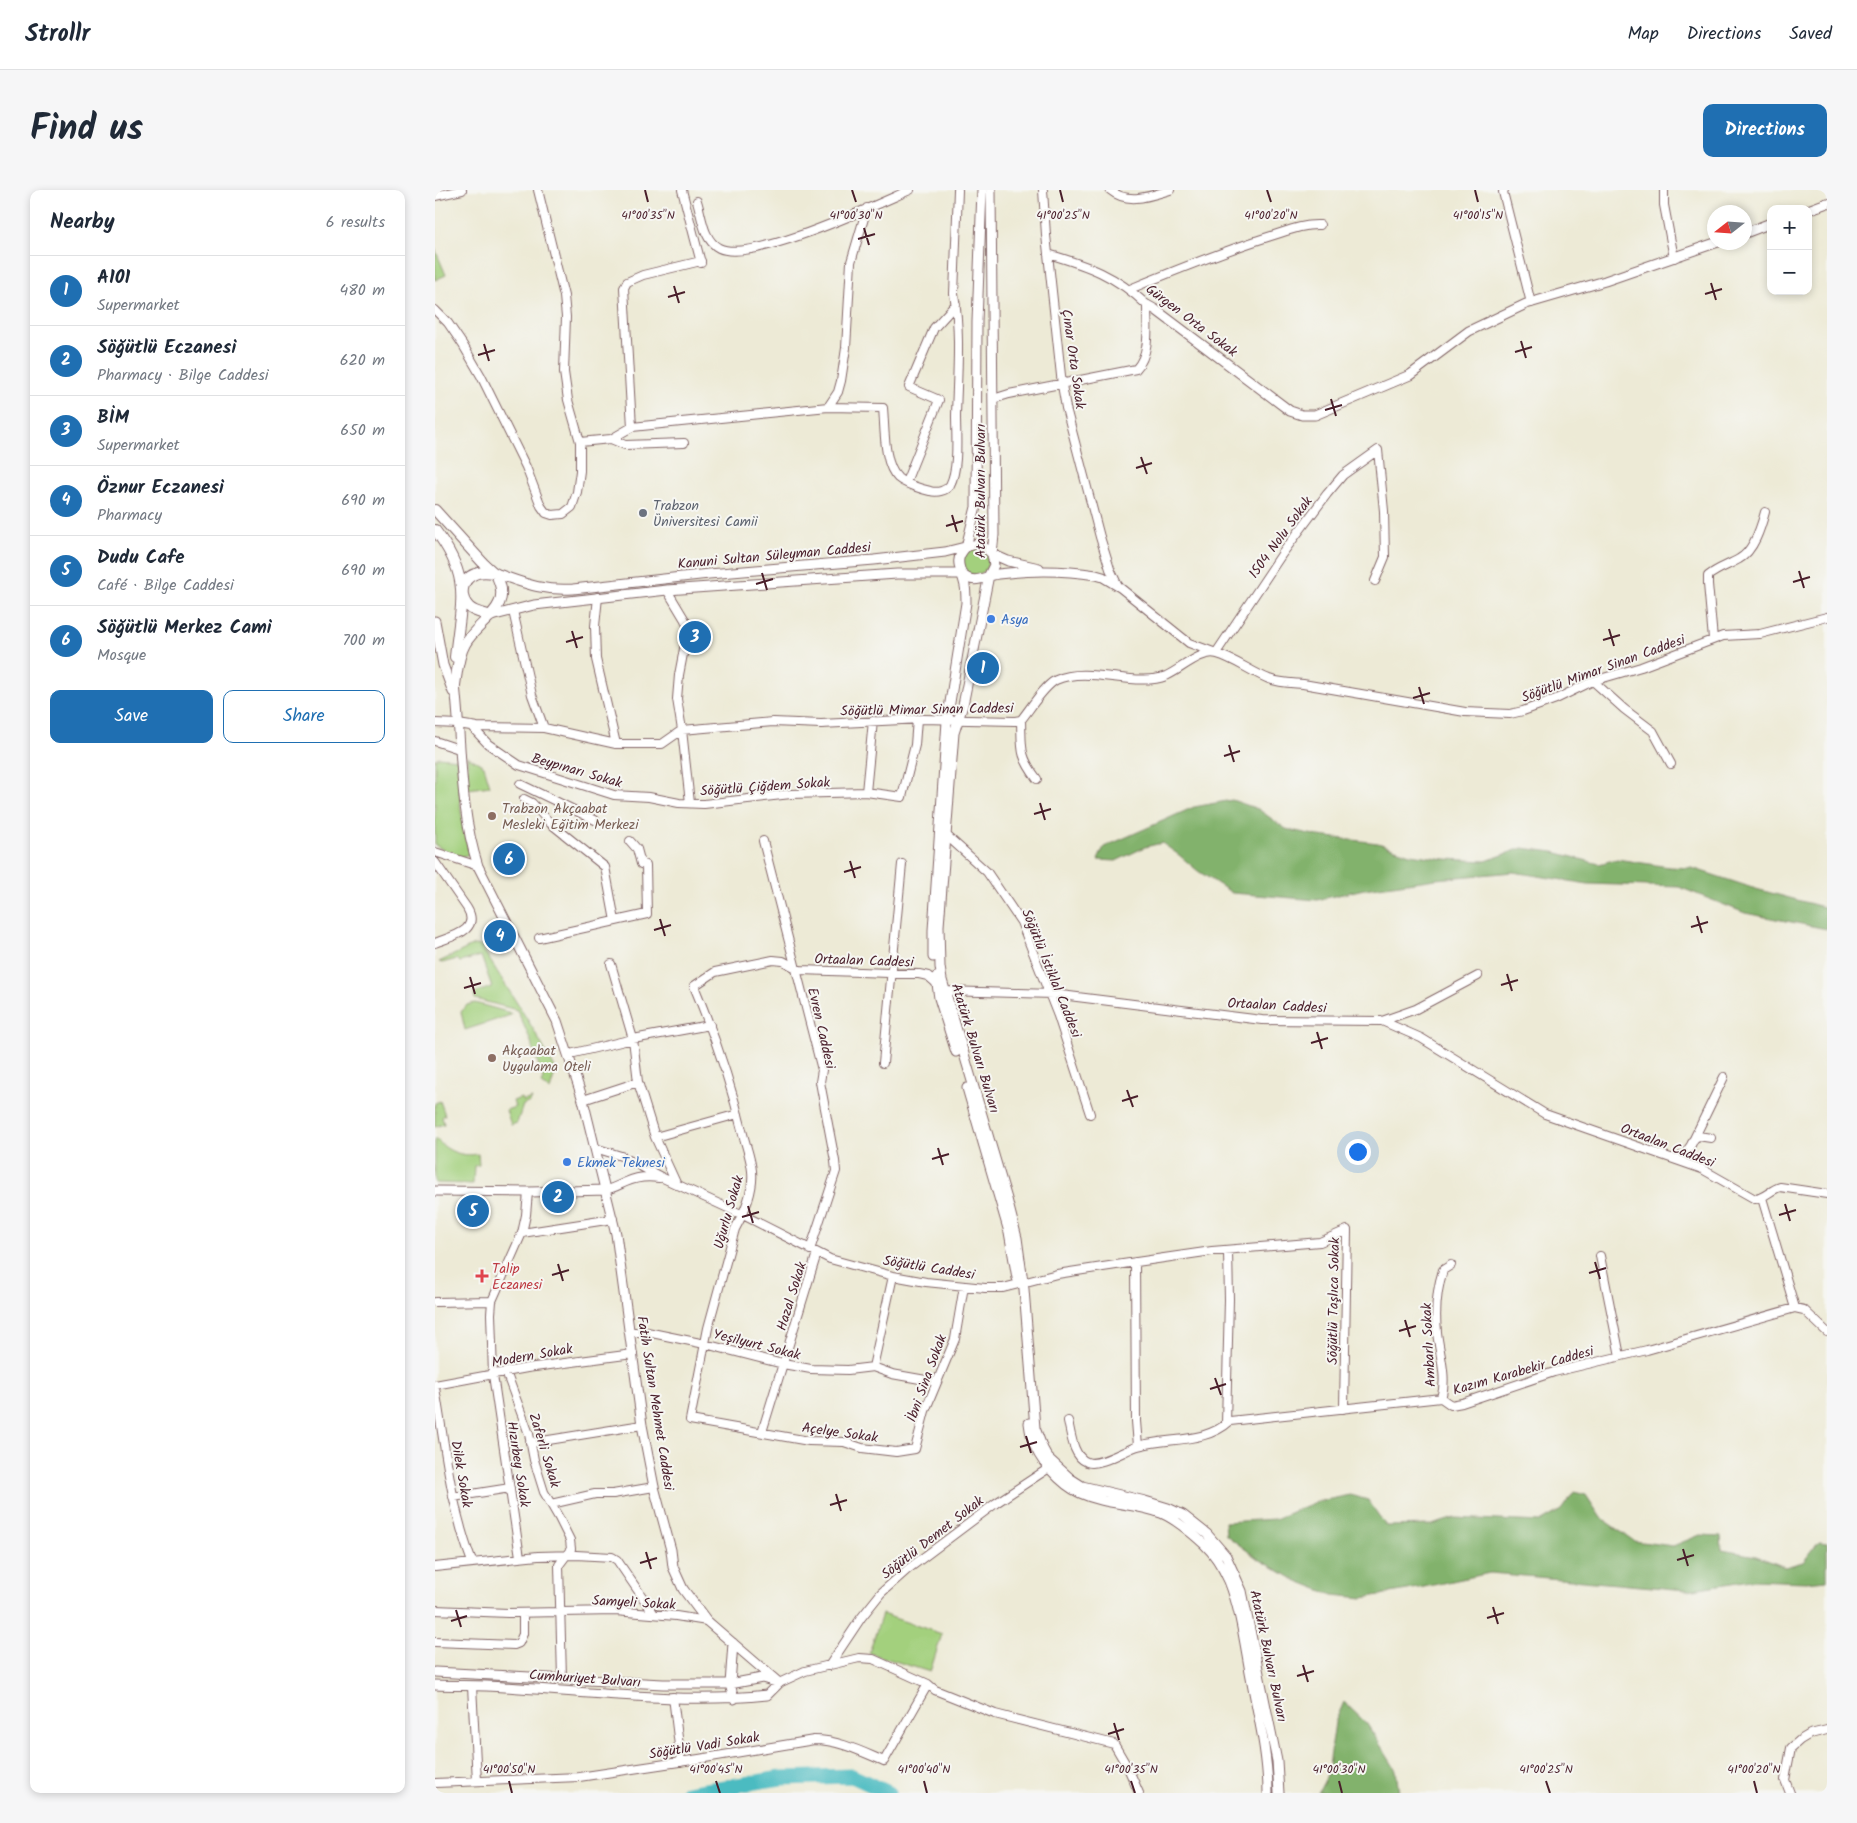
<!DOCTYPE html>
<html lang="en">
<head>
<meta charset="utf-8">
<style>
	:root { --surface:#fff; --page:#f6f6f7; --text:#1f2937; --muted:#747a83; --line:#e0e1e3; --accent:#1f6fb2 }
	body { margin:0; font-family:Kalam,sans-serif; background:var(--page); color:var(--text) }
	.controls { position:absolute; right:15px; top:15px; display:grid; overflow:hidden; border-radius:10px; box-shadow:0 2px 8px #0003 }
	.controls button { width:45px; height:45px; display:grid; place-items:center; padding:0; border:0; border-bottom:1px solid var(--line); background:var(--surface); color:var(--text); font:25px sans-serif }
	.compass { position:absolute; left:1272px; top:15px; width:45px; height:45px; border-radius:50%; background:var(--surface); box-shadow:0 2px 8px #0003; rotate:253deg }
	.you { position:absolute; left:922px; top:961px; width:18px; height:18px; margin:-12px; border:4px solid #fff; border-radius:50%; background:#1a73e8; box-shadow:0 0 0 8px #1a73e833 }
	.badge { display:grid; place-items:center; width:32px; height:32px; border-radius:50%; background:var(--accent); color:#fff; font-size:16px; font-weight:700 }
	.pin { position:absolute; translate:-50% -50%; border:2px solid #fff; box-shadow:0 1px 5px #0006 }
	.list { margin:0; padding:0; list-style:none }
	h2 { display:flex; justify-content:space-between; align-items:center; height:65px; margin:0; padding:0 20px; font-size:21px }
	h2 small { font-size:16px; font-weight:400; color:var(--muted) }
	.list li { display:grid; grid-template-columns:32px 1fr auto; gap:15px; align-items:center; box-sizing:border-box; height:70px; padding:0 20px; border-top:1px solid var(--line) }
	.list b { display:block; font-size:19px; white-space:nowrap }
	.list p { margin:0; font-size:16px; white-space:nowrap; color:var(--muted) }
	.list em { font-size:16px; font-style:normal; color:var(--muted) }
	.actions { display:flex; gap:10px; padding:15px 20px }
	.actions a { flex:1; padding:11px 0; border:1px solid var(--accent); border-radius:10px; text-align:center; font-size:18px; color:var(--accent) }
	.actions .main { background:var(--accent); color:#fff }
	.map { position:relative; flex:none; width:1392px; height:1603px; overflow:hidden; border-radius:10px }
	header { display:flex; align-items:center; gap:30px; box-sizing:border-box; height:70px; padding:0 25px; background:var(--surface); border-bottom:1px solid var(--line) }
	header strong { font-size:24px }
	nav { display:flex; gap:28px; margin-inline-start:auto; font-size:18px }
	.intro { display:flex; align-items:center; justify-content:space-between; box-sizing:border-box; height:120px; padding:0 30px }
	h1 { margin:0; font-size:35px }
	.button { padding:12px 22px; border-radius:10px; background:var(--accent); color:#fff; font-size:18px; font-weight:700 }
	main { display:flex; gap:30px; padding:0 30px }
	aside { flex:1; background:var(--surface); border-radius:10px; box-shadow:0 2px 8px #0003 }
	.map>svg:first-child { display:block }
</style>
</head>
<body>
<header>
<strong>Strollr</strong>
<nav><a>Map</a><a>Directions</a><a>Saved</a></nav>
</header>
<div class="intro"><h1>Find us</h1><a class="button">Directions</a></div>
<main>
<aside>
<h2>Nearby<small>6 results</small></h2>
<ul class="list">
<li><span class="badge">1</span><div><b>A101</b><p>Supermarket</p></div><em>480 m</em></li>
<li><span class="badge">2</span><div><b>Söğütlü Eczanesi</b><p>Pharmacy · Bilge Caddesi</p></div><em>620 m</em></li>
<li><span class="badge">3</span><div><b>BİM</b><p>Supermarket</p></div><em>650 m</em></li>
<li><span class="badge">4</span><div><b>Öznur Eczanesi</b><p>Pharmacy</p></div><em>690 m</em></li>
<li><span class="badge">5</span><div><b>Dudu Cafe</b><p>Café · Bilge Caddesi</p></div><em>690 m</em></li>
<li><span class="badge">6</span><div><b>Söğütlü Merkez Cami</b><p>Mosque</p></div><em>700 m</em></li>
</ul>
<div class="actions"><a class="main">Save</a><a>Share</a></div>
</aside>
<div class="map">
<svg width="1392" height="1603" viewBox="0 0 1392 1603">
	<rect width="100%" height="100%" fill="#f6f6f2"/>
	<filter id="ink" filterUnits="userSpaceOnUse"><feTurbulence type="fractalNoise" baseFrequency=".02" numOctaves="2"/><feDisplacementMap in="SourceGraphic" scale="10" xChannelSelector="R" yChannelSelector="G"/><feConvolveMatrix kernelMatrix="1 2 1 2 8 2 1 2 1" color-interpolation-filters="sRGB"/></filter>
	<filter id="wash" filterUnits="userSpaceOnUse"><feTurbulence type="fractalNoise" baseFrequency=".0096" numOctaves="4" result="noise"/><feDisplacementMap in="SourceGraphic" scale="20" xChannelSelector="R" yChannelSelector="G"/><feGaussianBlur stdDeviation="1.12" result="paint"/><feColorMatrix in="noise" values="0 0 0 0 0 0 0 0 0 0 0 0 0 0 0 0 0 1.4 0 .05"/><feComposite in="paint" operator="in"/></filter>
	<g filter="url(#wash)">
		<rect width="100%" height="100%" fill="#edead6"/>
		<!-- green -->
		<path fill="#a3d07d" stroke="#767854" d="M0,59l11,26 -11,5z
			M527 372a13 13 0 1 1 26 0a13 13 0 1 1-26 0Z
			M32,566l17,10 6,20 -22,3z
			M4,567l18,2 4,52 8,43 -11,4 -23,-13v-86z
			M39,755l7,1 51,81 24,43 -6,20 -9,-6 2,-6 -13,-39 -13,-29 -42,-11 -1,-6 18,-6 -11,-31 -21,6 -3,-3 -15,4 -3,-1z
			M40,813l36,10v2l-46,15 -4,-18 6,-7z
			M86,908l2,3 9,-3 -2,4 -7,3 -6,18 -6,2 -5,-15 9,-3 -2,-6z
			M5,911l5,14 -3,2 2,7 -9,3v-24z
			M0,948c12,13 25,19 43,16l1,11 -5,1 -1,18 -38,-1z
			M447,1424l60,20 -12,38 -61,-19z"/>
		<!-- forest -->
		<path fill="#82b26c" stroke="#66684c" d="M797,610l26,9 28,20 33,7 59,7 32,11 35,5 41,2 36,-13 32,4 45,12 18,-5 52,8 23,1 64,21 71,19v21l-82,-16 -66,-26 -91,-3 -75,-12 -77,7 -72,10 -47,11 -85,-7 -34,-22 -19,-16 -17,-12 -17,4 -29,14 -18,-1 6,-13 90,-40z
			M1139,1302l12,3 15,23 33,23 39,5 27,-11 21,1 1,14 34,6 29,11 18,-5 16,-20 8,1v37l-21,2 -55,-2 -64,10 -197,-17 -66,14 -61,11 -30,-3 -38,-15 -38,-22 -31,-23 -1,-13 50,-3 41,-17 34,-7 18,5 18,26 46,-1 23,-7 85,4 21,-12z
			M909,1512l23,22 29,46 3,23h-81l10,-19 7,-52z"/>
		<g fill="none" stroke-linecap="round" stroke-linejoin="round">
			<!-- river -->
			<path stroke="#4cbbc1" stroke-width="15" d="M252,1603l94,-15 71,-2 37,17"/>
		</g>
	</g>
	<g filter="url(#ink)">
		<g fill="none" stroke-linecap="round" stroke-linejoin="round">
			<defs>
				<path id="minor" d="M247,0l19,73
					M608,0l3,45 16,150 4,23 34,129 10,32 8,17 71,57 27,10 66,-99 45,-60 16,-19 35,-25 6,61 1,46 -10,24
					M675,0c18,15 40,6 60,0
					M1069,0l-1,2 28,111
					M1229,0v15l10,53
					M0,6l27,-6
					M262,11c5,15 6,39 22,47 32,16 156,-43 191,-58
					M695,99c46,-19 93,-38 141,-53 16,-5 32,-12 49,-11
					M0,120l13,13 15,22 18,31 45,91 15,39 5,7 6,2 11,-1 9,-7 5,-15 3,-21v-29l-12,-42 -4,-28 2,-55 -2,-21 -26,-106
					M558,209l16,-5 127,-25c15,-16 11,-43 11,-64 -32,-30 -58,-39 -99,-51
					M393,217l10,-15 3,-11 5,-33 5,-86 16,-54
					M197,237l-8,-139 3,-6 16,-7 58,-14
					M176,249l14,6 59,-2
					M145,252l31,-3 21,-12 196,-20 55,1c2,19 0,56 15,70 7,6 23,11 32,13 7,2 16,0 20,-6 9,-17 6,-50 6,-69 1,-40 5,-82 -2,-122l4,-104
					M471,292l33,-82 -30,-13 25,-59 22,-24
					M232,400l18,30 3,8 -9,47 -2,24 5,31 8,73
					M163,407l-3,29 1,33 20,85
					M78,421l19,84 12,33
					M1278,449l-5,-55v-8c10,-8 21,-11 31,-17 15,-8 22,-32 26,-47
					M1158,491l31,28 29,22 18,33
					M586,530c1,29 -2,35 16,59
					M0,533l23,1 19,3 67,1 72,16h46l20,-14 91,-8 48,2 101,-5 93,2 6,-1c9,-11 23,-34 35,-40 32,-15 80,8 110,-4 14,-6 36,-27 51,-22 18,5 34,18 52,25 11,4 22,4 34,5l162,28 45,2 13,-3 33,-12 37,-18 48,-14 82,-31 37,-2 67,-17
					M36,536l17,18 31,21 95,30 35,2 30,6 25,1 87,-10 75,-2 36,5 13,-52 2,-26
					M0,551l24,8
					M85,594l75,36
					M431,602l7,-71
					M89,609l8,4 18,20 55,44 10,54
					M511,645l41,37 34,50 37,94 32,98
					M328,651l59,229 -2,12 15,79 1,10 -26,79
					M0,662l43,14
					M0,672l32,46c14,23 -15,28 -32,35
					M104,748l108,-24 -1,-49 -5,-1 -4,-15 -7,-8
					M176,774l22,75 5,43 17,55 22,48
					M947,831l34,-12 62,-33
					M135,864l63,-15 77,-14
					M448,873l19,-199
					M148,910l55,-18
					M220,947l83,-23
					M1258,950l5,-4 13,2
					M160,958l26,8 42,22 80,37 87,44 63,17 33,6 59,6h18l54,-14 59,-9 96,-14 108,-9 27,-12 -3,179
					M1238,968l11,-3 7,-10 33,-68
					M171,1000c8,-2 13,-5 20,-8 11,-5 21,-6 33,-4
					M1327,1008l33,110
					M87,1043l91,-14
					M1165,1066l20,100
					M700,1072l1,159 2,25
					M529,1096l-9,53 -30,72 -10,38 -19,3 -34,-4 -18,-6 -35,-1 -119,-21 18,-92 27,-99c9,-16 19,-39 17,-58 -1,-12 -6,-25 -9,-37 -12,-50 -29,-100 -49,-148l21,-14 58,-12 10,1 17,9 119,4 9,2 17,15 108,3 209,26 120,1 39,17 124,76 157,55 53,30c10,-1 15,-9 25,-12l47,7
					M0,1112l57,-1
					M195,1142h17l58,12 78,20 28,5 37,1 25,-3 19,7 45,8
					M438,1177l20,-91
					M71,1182l23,62 5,26 10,32 15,26 11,22 1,9 -12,16 3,113
					M0,1195l92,-17 106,-14
					M0,1198c10,59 16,119 37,174
					M1006,1208c7,-20 -2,-46 -4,-66 -2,-20 0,-43 6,-62l8,-5
					M633,1231c3,13 5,36 19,41 12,5 38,-12 51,-16 30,-9 67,-2 92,-25l211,-23 10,7 11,-2 92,-31 93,-22 148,-42 9,2 23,22
					M791,1234l3,-125 -1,-48
					M327,1242l55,-179
					M95,1253l112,-18
					M18,1307l57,-9
					M116,1314l44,-10h18l41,-7
					M85,1367l-27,-182 -2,-61 1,-13 30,-68 4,-18 2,-23
					M0,1377l103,-11 38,-1 36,2 5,3 37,54
					M0,1420l73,3 107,-2 61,5 31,5
					M0,1452l79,3 5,-2 4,-9v-21
					M394,1476l32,-48 20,-25 27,-24 88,-66 53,-35
					M344,1493l26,-12 54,-13 14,1 55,25 7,6 60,24 119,30 14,24 11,25
					M37,1496l5,95
					M238,1507l8,65
					M0,1593l144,-6 120,-18 115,-19c25,0 48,12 70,21l44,-77
					M1355,1603l-5,-13 6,-32 9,-8 10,-6 17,-4"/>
				<path id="tertiary" d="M556,0l3,345 -2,19 2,11 -5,10 -26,130 -9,28 -15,193 1,41 2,13 65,219 10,39 7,51 11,139 8,21 5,9 23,21 11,7 63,15 23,7 15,7 24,19 19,22 16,35 35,170 2,32
					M1373,20l19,-7
					M1310,43l26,-10
					M712,115l9,5 134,101 12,4h13l95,-40 59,-44 57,-27 79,-23 113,-39
					M60,383c29,10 46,18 78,16l136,-15 165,-14 71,-8 32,-8 6,2 9,8 16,7 31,7
					M56,426l43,-11 133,-15 230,-16h65c13,12 22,2 36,0 32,-4 66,-4 98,1l7,2 15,9
					M0,431l8,44 10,27
					M20,495c7,61 4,123 23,181l79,155 26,79 33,134 26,191 12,62 17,63 2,17 10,22 24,32 72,62
					M498,767v-27l14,-209 19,-118c0,-6 0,-12 -1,-17 -3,-16 -13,-25 1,-39l10,-40 1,-185 5,-132
					M501,787l3,21 17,54
					M532,898l42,144 8,46
					M0,1001l95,1 76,-2
					M594,1233c2,18 9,34 22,47 8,9 18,18 29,23 26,12 55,10 81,20 16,7 30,19 43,31 11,10 19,24 25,37 12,30 16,65 22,96 7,38 17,77 17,116
					M298,1453l-3,41 4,15
					M0,1482l228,12h67l32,-6 14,4
					M0,1495c23,1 46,0 69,2 87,5 176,17 263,8l12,-12"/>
				<path id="secondary" d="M0,320l49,54 10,9
					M0,340c37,49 26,70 20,127
					M20,495c2,-13 3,-29 10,-41 14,-25 51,-35 30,-71 -7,-1 -14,-2 -20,1 -14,5 -16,23 -6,33 6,6 15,6 22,9"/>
			</defs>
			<!-- minor casing -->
			<use href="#minor" stroke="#836667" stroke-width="10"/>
			<!-- tertiary casing -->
			<use href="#tertiary" stroke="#836667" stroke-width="11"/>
			<!-- secondary casing -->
			<use href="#secondary" stroke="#836667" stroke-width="12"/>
			<!-- minor -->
			<use href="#minor" stroke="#fff" stroke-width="8"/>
			<!-- tertiary -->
			<use href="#tertiary" stroke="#fff" stroke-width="9"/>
			<!-- secondary -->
			<use href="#secondary" stroke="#fff" stroke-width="10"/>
		</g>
	</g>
	<!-- ticks -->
	<path fill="none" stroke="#4a1f2b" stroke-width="2" d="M210,0l3,12M417,0l4,12M625,0l3,12M832,0l4,12M1040,0l3,12M429,38l5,17M423,49l17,-5M1276,93l5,17M239,96l5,17M1270,104l17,-5M233,107l17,-5M1086,151l5,17M49,154l5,17M1080,162l17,-5M43,165l17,-5M896,209l5,17M890,220l17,-5M706,267l6,17M701,278l16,-5M517,325l5,17M511,336l17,-5M1364,381l5,17M327,383l5,17M1358,392l17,-5M321,394l17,-5M1174,439l5,17M137,441l5,17M1168,450l17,-5M131,452l17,-5M984,497l5,17M978,508l17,-5M794,555l5,17M789,566l16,-5M605,613l5,17M599,624l17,-5M415,671l5,17M409,682l17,-5M1262,726l5,17M225,729l5,17M1256,737l17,-5M219,740l17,-5M1072,784l5,17M35,787l5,17M1066,795l17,-5M29,798l17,-5M882,842l5,17M876,853l17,-5M692,900l6,17M687,911l16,-5M503,958l5,17M497,969l17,-5M1350,1014l5,17M313,1016l5,17M1344,1025l17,-5M307,1027l17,-5M1160,1072l5,17M123,1074l5,17M1154,1083l17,-5M117,1085l17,-5M970,1130l5,17M964,1141l17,-5M780,1188l6,17M775,1199l16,-5M591,1246l5,17M585,1257l17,-5M401,1304l5,17M395,1315l17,-5M1248,1359l5,17M211,1362l5,17M1242,1370l17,-5M205,1373l17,-5M1058,1417l5,17M21,1420l5,17M1052,1428l17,-5M16,1431l16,-5M868,1475l5,17M862,1486l17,-5M679,1533l5,17M673,1544l16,-5M74,1591l3,12M281,1591l4,12M489,1591l3,12M696,1591l4,12M904,1591l3,12M1111,1591l4,12M1319,1591l3,12"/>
	<!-- markers -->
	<circle fill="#6b7280" stroke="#f6f6f2" stroke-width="2" cx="208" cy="323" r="5"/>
	<g fill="#3f7fe0" stroke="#f6f6f2" stroke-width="2">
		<circle cx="556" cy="429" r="5"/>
		<circle cx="132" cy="972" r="5"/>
	</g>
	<g fill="#8d6e63" stroke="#f6f6f2" stroke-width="2">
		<circle cx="57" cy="626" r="5"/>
		<circle cx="57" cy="868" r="5"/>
	</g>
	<path fill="#e0444e" stroke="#f6f6f2" stroke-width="2" d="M44.5 1078.5h5v5h5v5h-5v5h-5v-5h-5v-5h5z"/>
	<g text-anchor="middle" stroke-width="4" stroke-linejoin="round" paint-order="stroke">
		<!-- street labels -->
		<g font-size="14" fill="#4a1f2b" stroke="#f6f6f2">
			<text transform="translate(757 130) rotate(37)" y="5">Gürgen Orta Sokak</text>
			<text transform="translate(639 169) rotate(82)" y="5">Çınar Orta Sokak</text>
			<text transform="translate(545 301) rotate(-90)" y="5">Atatürk Bulvarı Bulvarı</text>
			<text transform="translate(845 347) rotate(-54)" y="5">1504 Nolu Sokak</text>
			<text transform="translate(339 365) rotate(-5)" y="5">Kanuni Sultan Süleyman Caddesi</text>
			<text transform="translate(1168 478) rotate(-20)" y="5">Söğütlü Mimar Sinan Caddesi</text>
			<text transform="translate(492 519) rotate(-1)" y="5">Söğütlü Mimar Sinan Caddesi</text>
			<text transform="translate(142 580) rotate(16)" y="5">Beypınarı Sokak</text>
			<text transform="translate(330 596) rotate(-4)" y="5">Söğütlü Çiğdem Sokak</text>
			<text transform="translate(429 770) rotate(2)" y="5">Ortaalan Caddesi</text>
			<text transform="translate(617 783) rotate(68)" y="5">Söğütlü İstiklal Caddesi</text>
			<text transform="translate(842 815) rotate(3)" y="5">Ortaalan Caddesi</text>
			<text transform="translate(387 838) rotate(77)" y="5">Evren Caddesi</text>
			<text transform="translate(541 858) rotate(73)" y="5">Atatürk Bulvarı Bulvarı</text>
			<text transform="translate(1233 955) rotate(21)" y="5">Ortaalan Caddesi</text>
			<text transform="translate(293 1022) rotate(-74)" y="5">Uğurlu Sokak</text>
			<text transform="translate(494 1077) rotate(9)" y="5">Söğütlü Caddesi</text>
			<text transform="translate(356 1106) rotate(-73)" y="5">Hazal Sokak</text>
			<text transform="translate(898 1111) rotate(-89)" y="5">Söğütlü Taşlıca Sokak</text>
			<text transform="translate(322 1154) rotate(14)" y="5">Yeşilyurt Sokak</text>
			<text transform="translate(993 1155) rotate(-93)" y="5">Ambarlı Sokak</text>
			<text transform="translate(97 1165) rotate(-10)" y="5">Modern Sokak</text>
			<text transform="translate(1088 1180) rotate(-16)" y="5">Kazım Karabekir Caddesi</text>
			<text transform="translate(491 1188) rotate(-70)" y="5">İbni Sina Sokak</text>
			<text transform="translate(221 1213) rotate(81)" y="5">Fatih Sultan Mehmet Caddesi</text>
			<text transform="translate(405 1242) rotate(8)" y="5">Açelye Sokak</text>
			<text transform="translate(110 1260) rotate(73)" y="5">Zaferli Sokak</text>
			<text transform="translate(84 1274) rotate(81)" y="5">Hızırbey Sokak</text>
			<text transform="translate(27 1284) rotate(80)" y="5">Dilek Sokak</text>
			<text transform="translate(497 1347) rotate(-38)" y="5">Söğütlü Demet Sokak</text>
			<text transform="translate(199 1412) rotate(3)" y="5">Samyeli Sokak</text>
			<text transform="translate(834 1466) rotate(78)" y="5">Atatürk Bulvarı Bulvarı</text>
			<text transform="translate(150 1488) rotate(4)" y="5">Cumhuriyet Bulvarı</text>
			<text transform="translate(269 1555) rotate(-9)" y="5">Söğütlü Vadi Sokak</text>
		</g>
		<!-- worship labels -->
		<g font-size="14" fill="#5b616d" stroke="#f6f6f2" text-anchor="start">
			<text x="218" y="320">Trabzon<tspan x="218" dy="16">Üniversitesi Camii</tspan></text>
		</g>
		<!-- shop labels -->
		<g font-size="14" fill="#366cbe" stroke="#f6f6f2" text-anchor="start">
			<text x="566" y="434">Asya</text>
			<text x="142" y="977">Ekmek Teknesi</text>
		</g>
		<!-- education labels -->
		<g font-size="14" fill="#785e54" stroke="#f6f6f2" text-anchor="start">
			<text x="67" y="623">Trabzon Akçaabat<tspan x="67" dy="16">Mesleki Eğitim Merkezi</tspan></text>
			<text x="67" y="865">Akçaabat<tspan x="67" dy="16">Uygulama Oteli</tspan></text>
		</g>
		<!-- health labels -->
		<g font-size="14" fill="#be3a42" stroke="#f6f6f2" text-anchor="start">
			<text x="57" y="1083">Talip<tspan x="57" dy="16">Eczanesi</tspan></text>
		</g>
	</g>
	<g font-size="12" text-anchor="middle" fill="#4a1f2b" stroke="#f6f6f2" stroke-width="4" stroke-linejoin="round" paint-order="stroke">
		<text x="213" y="29">41°00'35"N</text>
		<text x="421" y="29">41°00'30"N</text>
		<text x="628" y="29">41°00'25"N</text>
		<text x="836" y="29">41°00'20"N</text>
		<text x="1043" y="29">41°00'15"N</text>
		<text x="74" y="1583">41°00'50"N</text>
		<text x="281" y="1583">41°00'45"N</text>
		<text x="489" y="1583">41°00'40"N</text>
		<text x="696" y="1583">41°00'35"N</text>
		<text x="904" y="1583">41°00'30"N</text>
		<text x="1111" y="1583">41°00'25"N</text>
		<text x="1319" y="1583">41°00'20"N</text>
	</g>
</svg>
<div class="controls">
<button>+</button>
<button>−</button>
</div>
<svg class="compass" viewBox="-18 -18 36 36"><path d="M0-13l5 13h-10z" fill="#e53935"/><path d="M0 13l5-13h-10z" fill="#747a83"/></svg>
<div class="you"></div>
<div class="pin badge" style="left:548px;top:478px">1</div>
<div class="pin badge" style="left:123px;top:1007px">2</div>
<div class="pin badge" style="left:260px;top:447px">3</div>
<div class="pin badge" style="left:65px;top:746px">4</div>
<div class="pin badge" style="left:38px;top:1021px">5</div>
<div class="pin badge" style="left:74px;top:669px">6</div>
</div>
</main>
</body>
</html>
